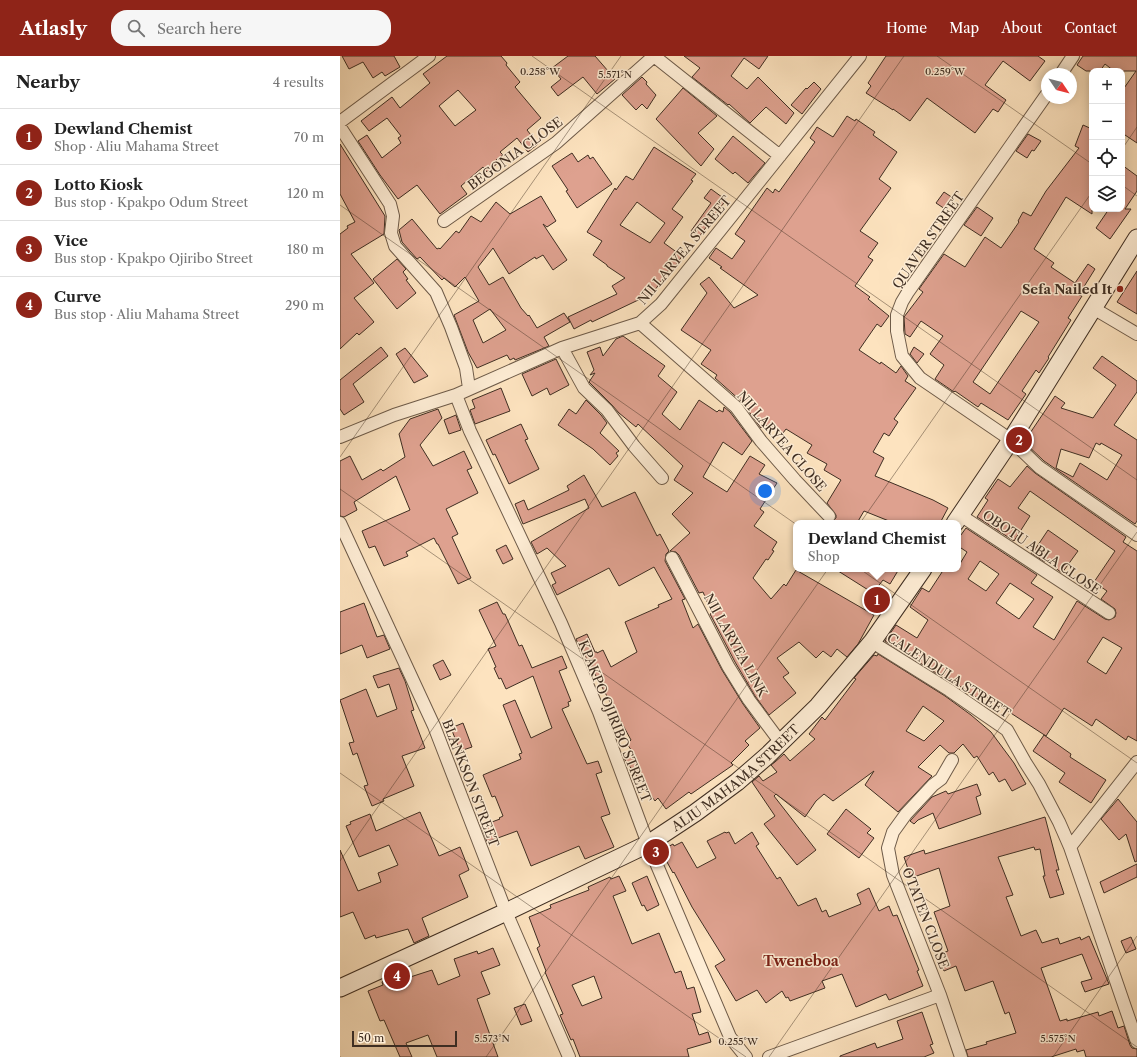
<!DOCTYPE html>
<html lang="en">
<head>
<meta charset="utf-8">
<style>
	:root { --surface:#fff; --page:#f6f6f6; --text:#222; --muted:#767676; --line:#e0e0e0; --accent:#8f2418 }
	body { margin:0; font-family:"Libre Caslon Text",serif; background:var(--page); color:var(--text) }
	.controls { position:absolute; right:12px; top:12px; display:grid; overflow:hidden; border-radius:8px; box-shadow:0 2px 10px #0003 }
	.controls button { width:36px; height:36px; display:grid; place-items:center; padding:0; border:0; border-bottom:1px solid var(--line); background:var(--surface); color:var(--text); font:20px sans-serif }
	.compass { position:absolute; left:701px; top:12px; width:36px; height:36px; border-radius:50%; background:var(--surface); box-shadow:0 2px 10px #0003; rotate:125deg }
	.scale { position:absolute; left:12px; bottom:10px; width:105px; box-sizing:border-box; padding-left:4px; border:2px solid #3f2e22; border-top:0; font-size:11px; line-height:14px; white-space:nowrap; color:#3f2e22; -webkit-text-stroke:3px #feedd5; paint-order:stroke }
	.you { position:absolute; left:425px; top:435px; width:14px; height:14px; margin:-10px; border:3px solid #fff; border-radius:50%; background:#1a73e8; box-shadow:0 0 0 6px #1a73e833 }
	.badge { display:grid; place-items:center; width:26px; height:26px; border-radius:50%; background:var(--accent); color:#fff; font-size:13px; font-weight:700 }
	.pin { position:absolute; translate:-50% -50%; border:2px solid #fff; box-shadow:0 1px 4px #0006 }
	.popup { position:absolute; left:453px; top:464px; width:168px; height:52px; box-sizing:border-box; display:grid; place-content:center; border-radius:8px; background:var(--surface); filter:drop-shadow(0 1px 3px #0005); font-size:13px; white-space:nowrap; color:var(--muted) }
	.popup b { font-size:15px; color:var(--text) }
	.popup::after { content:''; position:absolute; left:50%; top:100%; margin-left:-8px; border:8px solid transparent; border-top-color:var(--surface) }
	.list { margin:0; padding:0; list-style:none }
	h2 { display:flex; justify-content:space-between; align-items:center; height:52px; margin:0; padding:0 16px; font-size:17px }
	h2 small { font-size:13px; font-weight:400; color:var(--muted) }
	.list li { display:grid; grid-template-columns:26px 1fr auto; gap:12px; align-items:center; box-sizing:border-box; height:56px; padding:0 16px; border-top:1px solid var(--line) }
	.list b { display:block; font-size:15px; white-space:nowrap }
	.list p { margin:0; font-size:13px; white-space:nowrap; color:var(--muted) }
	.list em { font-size:13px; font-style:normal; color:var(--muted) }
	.icon { flex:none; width:22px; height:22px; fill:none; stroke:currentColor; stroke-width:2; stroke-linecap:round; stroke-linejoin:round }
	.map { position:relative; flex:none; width:797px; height:1001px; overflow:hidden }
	header { display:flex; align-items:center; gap:24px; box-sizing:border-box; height:56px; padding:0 20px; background:var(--accent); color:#fff }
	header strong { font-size:19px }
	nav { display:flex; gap:22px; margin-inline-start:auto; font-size:14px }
	.search { width:280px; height:36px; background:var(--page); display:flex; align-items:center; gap:10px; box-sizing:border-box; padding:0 14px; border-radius:16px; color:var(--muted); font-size:15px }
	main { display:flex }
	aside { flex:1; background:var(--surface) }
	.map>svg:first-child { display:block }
</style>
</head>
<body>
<header>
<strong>Atlasly</strong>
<div class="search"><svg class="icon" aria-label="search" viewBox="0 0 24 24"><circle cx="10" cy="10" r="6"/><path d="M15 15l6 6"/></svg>Search here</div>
<nav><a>Home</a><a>Map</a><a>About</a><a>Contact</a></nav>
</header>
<main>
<aside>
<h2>Nearby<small>4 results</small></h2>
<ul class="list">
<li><span class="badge">1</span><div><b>Dewland Chemist</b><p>Shop · Aliu Mahama Street</p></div><em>70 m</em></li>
<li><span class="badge">2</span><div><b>Lotto Kiosk</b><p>Bus stop · Kpakpo Odum Street</p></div><em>120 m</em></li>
<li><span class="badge">3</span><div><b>Vice</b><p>Bus stop · Kpakpo Ojiribo Street</p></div><em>180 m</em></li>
<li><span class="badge">4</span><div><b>Curve</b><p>Bus stop · Aliu Mahama Street</p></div><em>290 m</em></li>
</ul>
</aside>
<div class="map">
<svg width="797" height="1001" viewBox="0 0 797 1001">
	<rect width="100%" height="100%" fill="#fde3bf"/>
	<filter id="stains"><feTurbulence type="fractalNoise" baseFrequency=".005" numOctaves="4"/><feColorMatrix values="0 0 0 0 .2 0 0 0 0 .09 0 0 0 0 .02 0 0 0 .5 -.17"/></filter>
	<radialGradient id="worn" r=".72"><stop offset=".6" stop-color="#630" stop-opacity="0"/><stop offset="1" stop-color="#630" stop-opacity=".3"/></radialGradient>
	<!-- building -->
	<path fill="#dea18f" stroke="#3f2e22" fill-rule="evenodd" d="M2,0h52l6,11 -15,9 -3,-4 -9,6 -10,-16 -14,7z
		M107,0h54l6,7 -1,2 14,17 -5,5 26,31 -14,12 11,14 -10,8 -11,-14 -17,14 3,3 -7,5 2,3 -11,9 -4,-5 -22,19 6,8 -27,20 -23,-29 -19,14 -18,-24 -22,-34 9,-6 15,23 19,-15 -3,-5 3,-2 -14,-18 -18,13 -8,-10 31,-24 8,11 30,-25 -7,-9zM118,34l18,20 -21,16 -16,-20z
		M228,0h27l20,23 -18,15 -14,-17 -25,19 -7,-9 10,-8 -9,-11z
		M344,0h84l-9,13 -15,-11 -13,18 16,13 11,-12 36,36 -8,11 -20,-17 -16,16 -21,-19 -1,1 -36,-28 8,-9z
		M546,0h152l7,5 -15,20 -27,-20 -18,24 21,15 -8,12 -5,-3 -18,24 -48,-35 -17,23 -17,-12v1l-27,-17 5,-7 -3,-3z
		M743,0h54v87l-15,-10v-42l14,-20h-22l-9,-7 -5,7h-14l-9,-6z
		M302,21l5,5 -1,2 10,11 -9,14 -5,-5 -6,6 -14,-15z
		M474,26l7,7 -19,25 -11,-9 15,-17 1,1z
		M343,32l34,28 -19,17 16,16 -13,17 -45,-47z
		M507,60l8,5 1,-2 19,13 -2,3 24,17 -18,27 12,9 -31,43 18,12 -10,14 5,3 -18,26 15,11 -2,2 21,17 -8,11 -4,-3 -18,26 21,14 1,-2 15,11 5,-7 7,10 -3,5 11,7 -22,31 4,3 -9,14 -5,-3 -11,19 11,6 -9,18 58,24 15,8 -8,15h-46l-30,-12 -7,12h-26l5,-5v-3l-9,-12 14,-23 -17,-10 3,-6 -20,-11 5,-8 -26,-16 -3,4 -14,-9 -2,2 -3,-2 -3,4 -20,-27 -26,-23 2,-3 -16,-11 10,-14 -30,-20 26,-37 -7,-9 9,-7 25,31 24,-13 -38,-27 2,-1 -13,-9 7,-10 16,11 13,-18 -10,-7 32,-46 6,5 2,-4 4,3 36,-50 -5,-4 7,-11 16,10z
		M743,69l9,4v85l-26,-17 -32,52 20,14 -3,4 24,16 13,-19 7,5 -15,24 -1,2 3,1 -14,22 3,2 -23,37 1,1 -10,15 -3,-3 -14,21 4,3 -18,26 -27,-17 -3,4 -23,-16 -1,1 -19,-13 9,-14 -14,-11 13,-18 -22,-15 -11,16 -5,-3 -1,-17 19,-25 -4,-3 25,-35 21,13 20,-30 16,11 18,-26 -1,-1 5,-9 8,4 15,-25 33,-43 -4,-2zM681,255l18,11 -49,72 -17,-12z
		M688,78l13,7 -7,10 -2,-1 -5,8 -11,-7z
		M393,80l32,27 -17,20 -13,-11 -2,2 -18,-15z
		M0,88l45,72 -1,18 -33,20 23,29 -20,15 20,24 -15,13 -2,-2 -17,16v-115l8,-6 -1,-2 8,-4 -15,-28z
		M314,91l42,27 -5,6 2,1 -21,28 11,8 -19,26 18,13 -9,14 -3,-2 -17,25 -61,29 -1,-2 -17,9 -6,-12 49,-23 -5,-8 13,-8 -18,-12v-1l-14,-10 9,-14 -15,-9 28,-44 1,2 10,-14 7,4zM297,146l28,21 -15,20 -30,-18z
		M232,97l6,9 10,-7 2,4 3,-2 19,27 -35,24 -11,-17 2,-1 -16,-24z
		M782,109l15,11v15l-12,18h6l-21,30 -14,-11 13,-19h13z
		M371,133l15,11 -27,37 -8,-6 20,-28 -7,-5z
		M604,136l9,6 -8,11 -9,-6z
		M201,140l15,25 -9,6 -4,-3 24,36 -14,10 -10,-15 -7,4 -1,-2 -26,17 -16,-26 -15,19 11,18 14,-8 18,31 7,8 1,-1 8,13 27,-15 6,9 -26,15 5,9 -34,14 -1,-2 -4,2 -3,-5 -30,13 -9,-16 -14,-37 25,-14 -14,-24 -10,10 -11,-9 -2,2 -22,-23 -3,2 -15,-17 -3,-12 13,-11 25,30 2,-1 1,1 16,-18 3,2 12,-17 10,6 15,-20 14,12zM150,253l16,21 -23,13 -10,-23z
		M637,151l16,11 -12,18 -17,-11z
		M57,203l9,10 -3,3 5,7 -2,1 10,13 -19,16 -24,-30z
		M797,215v43l-20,-12z
		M283,280l42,30 -7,10 19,16 -15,22 18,16 19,-30 18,12 2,-2 4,2 1,-5 6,5 22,29 -10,14 -19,-13 -20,35 24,15 23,-36 15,9 -6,9 18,9 -17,26 4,3 -10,14 23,16 -5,8 2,1 -6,9 -2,-1 -13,19 18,21 13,-15 2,2 10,-16 78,45 -16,29 -11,13 -10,-8 -6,8 -8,-6 -7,7 -17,-16 -22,16 12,15 -6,4 13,16 -27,22 -14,-19 -20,-34 -25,-48 2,-1 -9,-21 -4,1 -20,-38 -3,-3 -6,-1 20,-18 -18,-19 21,-21 -19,-13 9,-14 -45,-42 -2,3 -17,-14 -7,-8 -23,-23 6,-9 -5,2 4,-5 -7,-18 13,-5 3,9 13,-17z
		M41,291l7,9 -35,28 11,18 -20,13 -4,-6v-29z
		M574,291l10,7 -7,9 -7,-9z
		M65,292l23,28 -14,7 -18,-29z
		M762,300l35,25v11l-23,33 23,15v81l-2,3 -91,-63 -20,-19 31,-46 10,7 -4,5 32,10 23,-33 -23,-17zM756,387l4,2 1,-2 21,12 -15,25 -27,-17 -7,14 -17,-9 5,-19 28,9z
		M216,303l13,26 -19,10 -3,-7 -15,8 -10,-22z
		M161,332l9,23 -35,13 -5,-14 5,-2 -3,-8z
		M246,344l15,15 6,8 -7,10 19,18 -3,2 2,3 -8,9 -17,-16 -35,-24 11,-16 7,5z
		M98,353l4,9 -22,27 13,21 31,-15 8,17 -5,2 11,23 -32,16 12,25 -6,3 19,41 -13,6 -20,-40h-1l-3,-6 -28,14 2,4 -24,10 -9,-20 -6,2 -7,-17 48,-21 -14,-34 -42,26 3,8 -13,7 -4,-1v-55l10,-5 12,24 19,-11 2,2 22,-14 -6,-23 11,-15z
		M116,359l5,15 -12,4 -5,-14z
		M181,368l7,15 -3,1 14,29 -30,15 -14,-30 -2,1 -7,-15z
		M687,410l8,7 91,64 -3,5 14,9v190l-9,-5 -2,4 -30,-21 -4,7 -28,-18 -18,28 -66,-43 -3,5 -32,-22 -1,2 -59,-37 11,-16 21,13 11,-18 -18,-13 12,-19 7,4 15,-23h9l2,2 3,-2v-2l9,-15 -9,-6v-7l8,-11 71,47 -6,8 22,14 -20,30 21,13 23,-39 28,18 4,1 6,-3 1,-4 -1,-4 -14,-10 6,-8 -13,-9 21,-31 -85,-60 -12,17 12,8 -16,25 -37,-24 11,-17 -3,-2 13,-19 12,8zM640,505l19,13 -13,17 -18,-12zM670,527l24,16 -15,20 -23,-16zM763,581l19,11 -16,26 -19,-12z
		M244,419l18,32 33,-15 22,44 3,-2 9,17 -3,3 -1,7 20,38 -3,1 11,28 5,-4 24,46 21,34 17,24 -15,13 4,4 -18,18 2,2 -42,29 -2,-2 -23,17 -8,-11 -3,3 -30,-41 -1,-3 8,-6 -5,-7 4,-4 -46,-84 -1,1 -8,-18 11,-5 8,18h2v1l6,-3 8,17 26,-15 -12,-30 34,-15 -1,-2 14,-6 -18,-32 -35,19 -10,-18 -52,27 -5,-10 4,-2 -5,-10 15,-7 -19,-18 -10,6 -6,-12 58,-34 -4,-9 -62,25 -8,-20 9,-4 4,10 41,-20 -2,-4z
		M708,474l30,21 -16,22 -16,-12 -1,1 -14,-9 2,-3 1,1z
		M166,489l7,14 -10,5 -7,-14z
		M495,513h64l-9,15 -7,-4 -10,13z
		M157,546l6,12h2l14,32 3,-1 10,23 30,-12 5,12 -8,3 12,30 -3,1 1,4 -7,3 25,55 11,-3 4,11 -6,2 14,40 -9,3 13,30 -29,12 -6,-13 -48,20 -14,-35 -30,11 -4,-11 -2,-5 19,-7 -1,-1 4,-2 -8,-20 -3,1 -9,-22 38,-16 -2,-5 3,-1 -19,-48 12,-5 16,38 21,-10 -19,-52 -27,13 -5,-11 -2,1 -5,-11 2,-1 -8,-18 8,-3 -17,-36z
		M24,547l13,34 7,-2 6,14 -23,9 -5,-13 -22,9v-42z
		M538,598l67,42 26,19 20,17 23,31 12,21 -14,7 -7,-12 -6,3 -6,-10 -4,3 -12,-19 -3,2 -11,-14 -9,9h-5l-9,-8 -22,22 14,9 -34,36 -33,-27 9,-14 -41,30 -9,-7 -8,7 -11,16 -29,-23 -2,2 42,54 -19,15 -33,-41 11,-8 -23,-34 7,-6 4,5 14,-9 -6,-7 4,-3 9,-8 6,7 25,-22 -6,-5 13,-17 3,3 31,-41 -2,-1 20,-23 3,1zM583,650l21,15 -20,20 -18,-10z
		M103,604l8,15 -11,5 -7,-15z
		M59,612l6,13 9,29 -3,1 14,37 -23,8 12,30 -31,13 1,2 -12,5 -8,-20 4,-1 -11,-32 -4,2 -4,-12 5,-1 -14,-42 26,-11 11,28 20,-8 -8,-25 -11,4 -5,-12z
		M123,667l9,24 -12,4 -9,-23z
		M704,679l27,19 -1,3 36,23 -15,23 -32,-21 6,-9 -32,-22z
		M637,728l4,11 -5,2 5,17 -42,15 -6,-16 -15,7 -4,4 -4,-3 22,-24 14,-6 2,3z
		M778,743l19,23v39l-2,1 -9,-28 -7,6 -18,-21z
		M506,753l25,20 -4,4 7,5 -15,20 -32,-24z
		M80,756l19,44 21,-9 9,23 -10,5 9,22 -46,21 7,18 -15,7 -6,-14 -32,9 -1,-3 -10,4 -12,-27 -13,5v-67l18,41 23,-9 -3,-9 20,-8 -9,-20 -30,12 -13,-31 5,-2 -1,-2 20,-8 6,17z
		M705,761l14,53h-3l8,24 -14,4 -7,-22h2l-5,-27 -5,1 -1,-3 -36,10 15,38 -7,2 15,39 15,-6 6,13 16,-5 2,6 20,-7 1,3 8,-4 20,48 -24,8 -4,-10 11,-3 -10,-25 -41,14 19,53 7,-2v2l31,-9 1,4 13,-5 6,17 6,-2 6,19 2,3 5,1v8h-51l-2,-7 -7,2 -1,-3 -25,8h-83l-2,-7 21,-6 -1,-2 30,-9 -7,-21 -4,2 -12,-33 -28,10 -9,-25 -12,5 -6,-16 10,-4 -14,-39 16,-6 -11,-38 -28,10 -7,-21 20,-7 1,4z
		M385,776l1,1 3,-1 6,12 17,-12 7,12 -3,2 21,33 3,-2 18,29 18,-8 6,14 4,-2 3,7 32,-13 -4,-10 12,-6 10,23 10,-5 4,10 4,-1 22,55 -2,1 6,15 -34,14 -3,-6 -30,13 -14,-33 -20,7 3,7 -35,13 -2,-4 -2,1 -4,-7 -16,12 -9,-13 -21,11 -21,-35 10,-6 -33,-53 -18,-35 -1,1 -12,-22 12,-7 1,2 8,-4 15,26 19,-10 -9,-17z
		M797,808v13l-33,16 -4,-11z
		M279,820l7,15 -13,5 19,48 27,-11 16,40 6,-2 6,18 7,-2 7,25 -9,2 7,21 9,-3 3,10 -24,7 2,8h-109l-7,-18 -2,1 -11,-25 3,-1 -18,-42 1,-1 -9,-23 3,-2 -11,-29 22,-9 -1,-3 39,-15 -1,-3 22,-10 1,2zM254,920l8,22 -20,8 -10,-21z
		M307,820l12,29 -12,6 -3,-6 -2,1 -10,-23z
		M791,881l5,12 -10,4 -5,-12z
		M153,892l7,17 -19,7 9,22 -13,5 21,58h-61l-9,-22 -22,8 6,14h-12l-16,-37 -4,1 -12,-30 15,-6 -1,-3 17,-7 2,5 31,-10 6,15 22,-9 -6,-17 23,-8 1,3z
		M185,948l7,17 -11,4 -7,-17z
		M582,956l11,32 -3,1 4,8 -10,4h-84v-1l35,-13 2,5 26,-9 -6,-18z"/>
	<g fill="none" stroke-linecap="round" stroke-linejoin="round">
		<defs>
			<path id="street" d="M314,0l126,100
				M721,18l12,-18
				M707,38l-139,198 -6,10 -5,13v16l5,25 18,22 91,62 28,27 98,68
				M0,66l89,-66
				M0,71l50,77 3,12 -2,17 4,13 41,46 15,35 15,41 3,20
				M104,165l112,-78 98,-87
				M753,252l44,26
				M300,267l96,84 25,34 34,39 34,36
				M222,292l22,40 23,22 27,36 28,32
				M116,339l14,36 91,192 38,89 49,132 82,193 16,20
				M0,381l54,-22 62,-20 106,-47 78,-25 21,-19 199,-248
				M620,459l149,98
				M0,467l94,203 72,186 63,145
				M332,502l56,108 21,34 32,43
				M532,586l77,48 58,40 18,32 14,22 20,38 11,25 67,195
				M612,704l-11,19 -8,6 -27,29 -13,18 -5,16 5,27 47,120 21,62
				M730,791l67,-85
				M429,1001l171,-62"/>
			<g id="secondary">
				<path d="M615,467l56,-83 126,-202"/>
				<path id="s1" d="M0,932l166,-76 142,-68 47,-31 42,-31 30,-26 51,-50 54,-64 51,-73"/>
			</g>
		</defs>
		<!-- street casing -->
		<use href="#street" stroke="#6e5b49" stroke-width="14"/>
		<!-- secondary casing -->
		<use href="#secondary" stroke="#3f2e22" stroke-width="19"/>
		<!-- street -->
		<use href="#street" stroke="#feedd5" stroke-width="12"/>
		<!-- secondary -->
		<use href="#secondary" stroke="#feedd5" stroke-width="17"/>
	</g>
	<!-- ticks -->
	<path fill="none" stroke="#3f2e22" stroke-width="1" stroke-opacity="0.45" d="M192,0l605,424M597,0l155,108M782,93l15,-22M782,129l15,11M0,149l797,558M0,401l281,-401M0,433l797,558M0,717l406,284M0,805l564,-805M0,1001h1M146,1001l606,-865M429,1001l368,-525M713,1001l84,-121"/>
	<!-- markers -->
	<circle fill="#8f2418" stroke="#feedd5" stroke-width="1.5" cx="780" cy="233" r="4"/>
	<g text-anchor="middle" stroke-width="3" stroke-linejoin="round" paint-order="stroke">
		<!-- street labels -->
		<g font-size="13" fill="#3f2e22" stroke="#feedd5">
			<text transform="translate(175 97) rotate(-36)" y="5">BEGONIA CLOSE</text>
			<text transform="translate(588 184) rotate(-55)" y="5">QUAVER STREET</text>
			<text transform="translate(344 194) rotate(-50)" y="5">NII LARYEA STREET</text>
			<text transform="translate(442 385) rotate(49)" y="5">NII LARYEA CLOSE</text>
			<text transform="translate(702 496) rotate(34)" y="5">OBOTU ABLA CLOSE</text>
			<text transform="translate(396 589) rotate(61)" y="5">NII LARYEA LINK</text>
			<text transform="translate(609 619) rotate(33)" y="5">CALENDULA STREET</text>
			<text transform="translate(275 665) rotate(68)" y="5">KPAKPO OJIRIBO STREET</text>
			<text dy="5" stroke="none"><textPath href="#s1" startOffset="450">ALIU MAHAMA STREET</textPath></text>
			<text transform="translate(131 727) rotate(69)" y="5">BLANKSON STREET</text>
			<text transform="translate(586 862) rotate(69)" y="5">OTATEN CLOSE</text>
		</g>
		<!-- poi labels -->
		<g font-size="13" font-weight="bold" fill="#3f2e22" stroke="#feedd5" text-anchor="end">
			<text x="772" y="238">Sefa Nailed It</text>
		</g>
		<!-- neighbourhood labels -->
		<g font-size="14" font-weight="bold" fill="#7a1f14" stroke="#feedd5">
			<text x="461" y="910">Tweneboa</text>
		</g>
	</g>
	<g font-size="10" text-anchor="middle" fill="#3f2e22" stroke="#feedd5" stroke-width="3" stroke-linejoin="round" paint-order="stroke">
		<text x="200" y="19">0.258°W</text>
		<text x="605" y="19">0.259°W</text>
		<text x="275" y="22">5.571°N</text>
		<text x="152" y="986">5.573°N</text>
		<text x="718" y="986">5.575°N</text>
		<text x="398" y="989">0.255°W</text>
	</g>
	<rect width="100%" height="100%" filter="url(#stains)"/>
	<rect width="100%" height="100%" fill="url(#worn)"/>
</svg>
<div class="controls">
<button>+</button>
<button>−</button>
<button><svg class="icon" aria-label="locate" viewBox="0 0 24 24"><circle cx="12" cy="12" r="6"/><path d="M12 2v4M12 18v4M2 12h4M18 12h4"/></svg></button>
<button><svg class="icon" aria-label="layers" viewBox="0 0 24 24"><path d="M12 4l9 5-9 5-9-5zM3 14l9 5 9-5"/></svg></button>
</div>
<svg class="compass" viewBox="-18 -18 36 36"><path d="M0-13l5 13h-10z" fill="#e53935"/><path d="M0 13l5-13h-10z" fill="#767676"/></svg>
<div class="scale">50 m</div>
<div class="you"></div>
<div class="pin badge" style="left:537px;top:544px">1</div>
<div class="popup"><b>Dewland Chemist</b>Shop</div>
<div class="pin badge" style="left:679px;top:384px">2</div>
<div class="pin badge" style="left:316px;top:796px">3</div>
<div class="pin badge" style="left:57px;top:920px">4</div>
</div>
</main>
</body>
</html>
